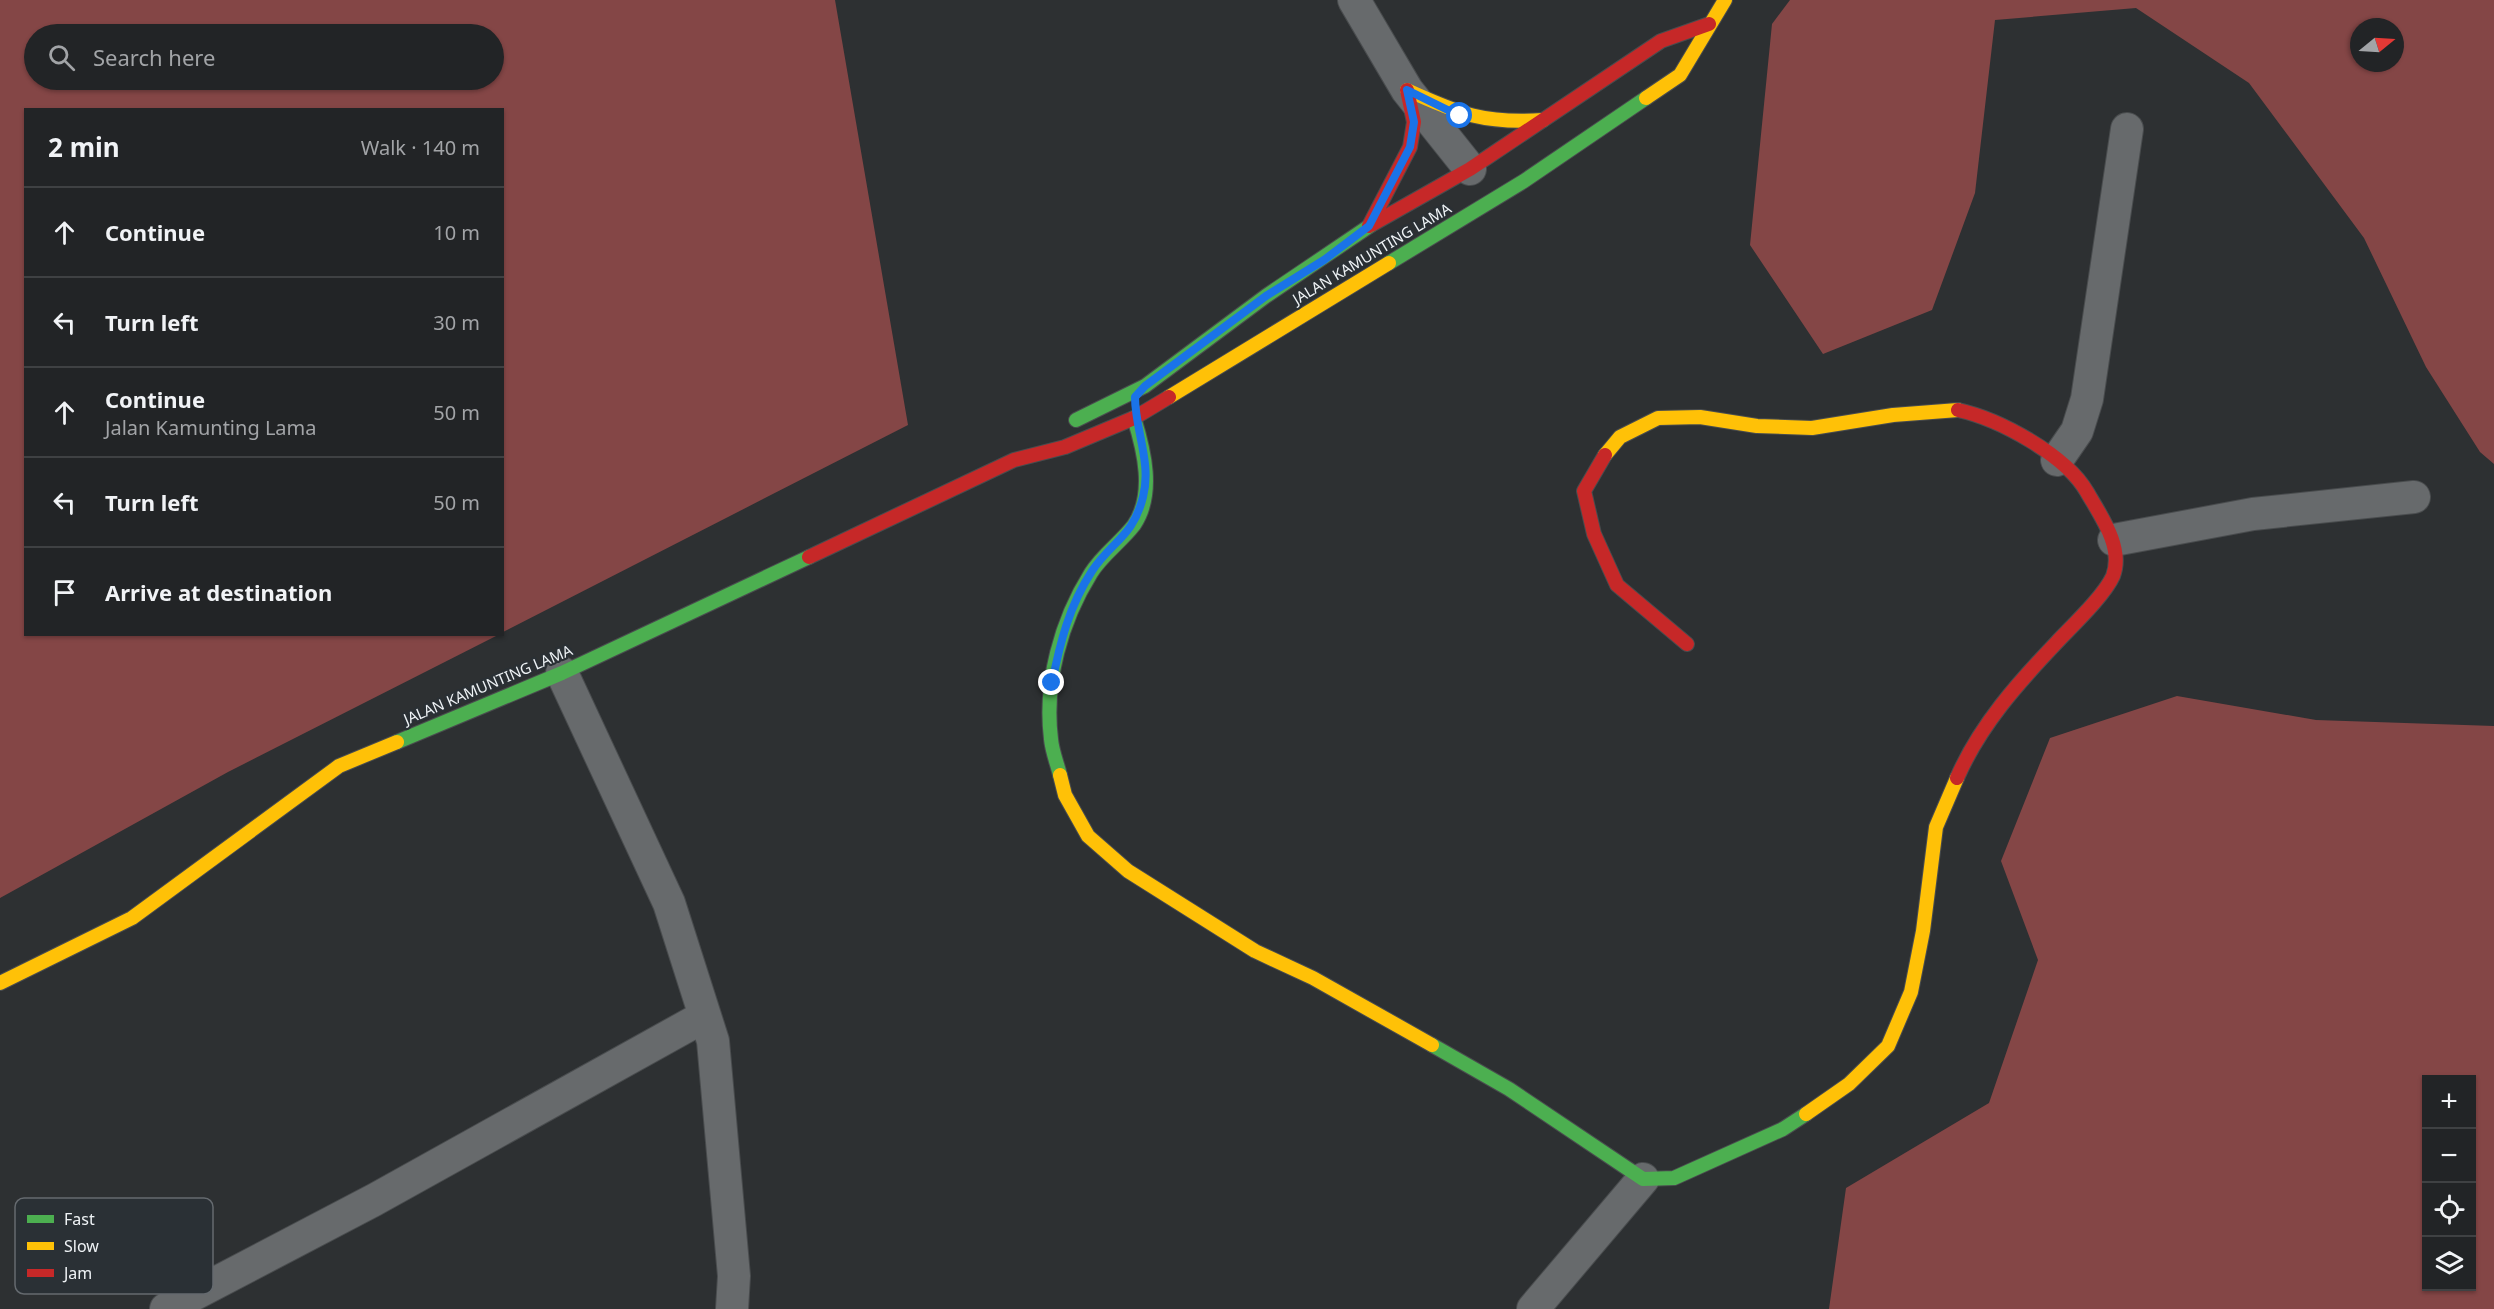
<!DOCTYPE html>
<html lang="en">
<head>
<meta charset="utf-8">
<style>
	:root { --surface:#222426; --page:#2a2c2e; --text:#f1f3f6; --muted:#a2a4a7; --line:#3f4143 }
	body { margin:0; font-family:"Noto Sans",sans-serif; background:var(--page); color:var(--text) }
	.controls { position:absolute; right:18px; bottom:18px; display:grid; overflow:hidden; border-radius:0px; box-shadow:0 2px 4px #0004 }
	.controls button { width:54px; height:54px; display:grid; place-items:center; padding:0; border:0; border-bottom:2px solid var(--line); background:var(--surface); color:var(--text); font:30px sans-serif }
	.compass { position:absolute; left:2350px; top:18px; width:54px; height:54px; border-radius:50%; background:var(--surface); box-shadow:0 2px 4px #0004; rotate:72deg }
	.stop { position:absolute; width:18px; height:18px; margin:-14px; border:4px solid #1a73e8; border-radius:50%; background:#fff }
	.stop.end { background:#1a73e8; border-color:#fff; box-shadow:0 2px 6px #0008 }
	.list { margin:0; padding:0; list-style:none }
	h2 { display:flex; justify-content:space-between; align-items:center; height:78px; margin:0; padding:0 24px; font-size:26px }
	h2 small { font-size:20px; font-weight:400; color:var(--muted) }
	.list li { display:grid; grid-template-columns:39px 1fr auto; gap:18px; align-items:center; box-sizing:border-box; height:90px; padding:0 24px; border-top:2px solid var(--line) }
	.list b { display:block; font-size:22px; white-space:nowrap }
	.list p { margin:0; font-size:20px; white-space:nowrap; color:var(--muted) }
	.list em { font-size:20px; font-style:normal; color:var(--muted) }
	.icon { flex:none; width:33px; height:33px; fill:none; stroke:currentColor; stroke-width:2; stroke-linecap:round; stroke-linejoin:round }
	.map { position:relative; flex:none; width:2494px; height:1309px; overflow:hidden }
	.search { position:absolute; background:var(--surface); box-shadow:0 2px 4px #0004; left:24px; top:24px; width:480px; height:66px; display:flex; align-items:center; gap:15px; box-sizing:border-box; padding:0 21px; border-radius:33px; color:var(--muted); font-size:22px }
	.panel { position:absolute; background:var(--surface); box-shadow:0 2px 4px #0004; left:24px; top:108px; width:480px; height:528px; border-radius:0px }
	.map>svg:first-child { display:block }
</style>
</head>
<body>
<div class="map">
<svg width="2494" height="1309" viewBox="0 0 2494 1309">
	<rect width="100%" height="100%" fill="#2d3032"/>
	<!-- forest -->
	<path fill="#844646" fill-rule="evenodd" d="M0,0h835l73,425 -405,207 -1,-522h-476v524l472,1 -270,137 -228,126zM494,34v46h-460v-46z
		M1790,0h704v464l-14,-12 -54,-85 -62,-129 -115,-155 -113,-75 -141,12 -20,173 -43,117 -109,44 -73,-109 22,-221zM2359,27h36v36h-36z
		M2177,696l139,24 178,6v583h-665l17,-121 143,-85 49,-143 -37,-99 49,-123zM2426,1080h46v206h-46z"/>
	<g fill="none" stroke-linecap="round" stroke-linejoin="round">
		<defs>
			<path id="street" d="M1354,0l53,90 63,79
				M2057,460l20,-29 10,-32 40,-270
				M2114,540l139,-26 161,-17
				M562,673l107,230 44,138 21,235 -2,33
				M166,1309l208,-109 331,-184
				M1533,1309l110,-130"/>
			<path id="fast" d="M1389,263l135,-82 122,-83
				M1076,420l69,-34 121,-90 105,-71
				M397,742l165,-69 247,-116
				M1060,775c-3,-12 -8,-24 -9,-36 -7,-57 10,-118 40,-166 11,-18 30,-31 43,-48 21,-31 10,-75 0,-107
				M1432,1045l77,44 134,90 31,-1 109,-49 23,-15"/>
			<path id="slow" d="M1407,90c52,24 78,34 136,30
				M1646,98l34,-23 45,-75
				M1169,397l220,-134
				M1605,455l15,-18 38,-19 42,-1 57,9 55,2 81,-13 65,-5
				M1060,775l5,20 23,41 40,35 127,80 58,27 119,67
				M0,983l132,-65 207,-152 58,-24
				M1806,1114l43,-30 39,-38 23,-54 12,-61 13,-104 21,-49"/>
			<path id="jam" d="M1371,225l99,-56 191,-128 48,-17
				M1369,226l41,-79 4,-25 -7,-32
				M1605,455l-21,36 10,43 23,51 70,59
				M809,557l205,-97 51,-13 69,-29 35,-21
				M1957,778c23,-53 61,-95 100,-136 15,-16 47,-46 56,-66 11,-29 -13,-61 -26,-84 -21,-37 -88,-73 -129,-82"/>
		</defs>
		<!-- street casing -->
		<use href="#street" stroke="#494c4e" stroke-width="34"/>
		<!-- fast casing -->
		<use href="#fast" stroke="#494c4e" stroke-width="16"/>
		<!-- slow casing -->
		<use href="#slow" stroke="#494c4e" stroke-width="16"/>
		<!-- jam casing -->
		<use href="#jam" stroke="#494c4e" stroke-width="16"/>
		<!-- street -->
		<use href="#street" stroke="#676a6c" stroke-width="32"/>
		<!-- fast -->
		<use href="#fast" stroke="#4caf50" stroke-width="14"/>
		<!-- slow -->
		<use href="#slow" stroke="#ffc107" stroke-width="14"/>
		<!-- jam -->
		<use href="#jam" stroke="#c62828" stroke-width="14"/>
	</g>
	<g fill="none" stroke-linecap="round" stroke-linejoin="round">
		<!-- route -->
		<path stroke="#1a73e8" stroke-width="8" d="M1052,683c8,-40 17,-77 40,-112 20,-30 41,-34 51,-74 9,-34 -8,-67 -8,-100l10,-11 121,-90 58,-36 45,-34 41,-79 4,-25 -7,-32 53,26"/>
	</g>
	<g text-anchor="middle" stroke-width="4.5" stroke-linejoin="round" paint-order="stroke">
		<!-- street labels -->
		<g font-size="15" fill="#eff3f6" stroke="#2a3035">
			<text transform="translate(1372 254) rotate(-31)" y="5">JALAN KAMUNTING LAMA</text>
			<text transform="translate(488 685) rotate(-23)" y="5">JALAN KAMUNTING LAMA</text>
		</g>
	</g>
	<!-- legend -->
	<rect x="15" y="1198" width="198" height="96" rx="9" fill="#2a3035" stroke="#656a6f" stroke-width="1.5"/>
	<rect x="27" y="1215" width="27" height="8" fill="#4caf50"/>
	<rect x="27" y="1242" width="27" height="8" fill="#ffc107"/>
	<rect x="27" y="1269" width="27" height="8" fill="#c62828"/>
	<g font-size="16" fill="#eff3f6">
		<text x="64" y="1225">Fast</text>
		<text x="64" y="1252">Slow</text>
		<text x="64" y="1279">Jam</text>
	</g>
</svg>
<div class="controls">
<button>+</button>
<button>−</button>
<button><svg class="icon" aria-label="locate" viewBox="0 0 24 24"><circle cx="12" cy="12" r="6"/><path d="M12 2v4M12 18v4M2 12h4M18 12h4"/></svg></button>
<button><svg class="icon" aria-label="layers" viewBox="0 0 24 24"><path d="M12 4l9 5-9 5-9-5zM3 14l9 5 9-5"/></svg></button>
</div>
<svg class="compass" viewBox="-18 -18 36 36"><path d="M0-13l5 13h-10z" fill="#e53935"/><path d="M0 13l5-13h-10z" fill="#a2a4a7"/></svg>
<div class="stop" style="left:1460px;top:116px"></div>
<div class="stop end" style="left:1052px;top:683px"></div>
<div class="search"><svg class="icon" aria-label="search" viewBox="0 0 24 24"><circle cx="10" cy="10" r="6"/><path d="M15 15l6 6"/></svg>Search here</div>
<section class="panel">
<h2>2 min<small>Walk · 140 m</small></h2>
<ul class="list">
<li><svg class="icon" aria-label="ahead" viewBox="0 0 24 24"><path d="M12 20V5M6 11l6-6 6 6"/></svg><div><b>Continue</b></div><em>10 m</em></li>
<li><svg class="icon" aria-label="left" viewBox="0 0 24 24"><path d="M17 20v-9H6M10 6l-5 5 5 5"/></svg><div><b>Turn left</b></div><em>30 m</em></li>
<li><svg class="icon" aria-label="ahead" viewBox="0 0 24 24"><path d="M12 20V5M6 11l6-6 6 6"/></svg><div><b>Continue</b><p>Jalan Kamunting Lama</p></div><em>50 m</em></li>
<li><svg class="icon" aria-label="left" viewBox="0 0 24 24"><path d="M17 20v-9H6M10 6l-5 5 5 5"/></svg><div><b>Turn left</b></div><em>50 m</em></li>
<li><svg class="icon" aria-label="arrive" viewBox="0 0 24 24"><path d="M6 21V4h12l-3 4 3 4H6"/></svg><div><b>Arrive at destination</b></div></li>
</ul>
</section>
</div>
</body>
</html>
